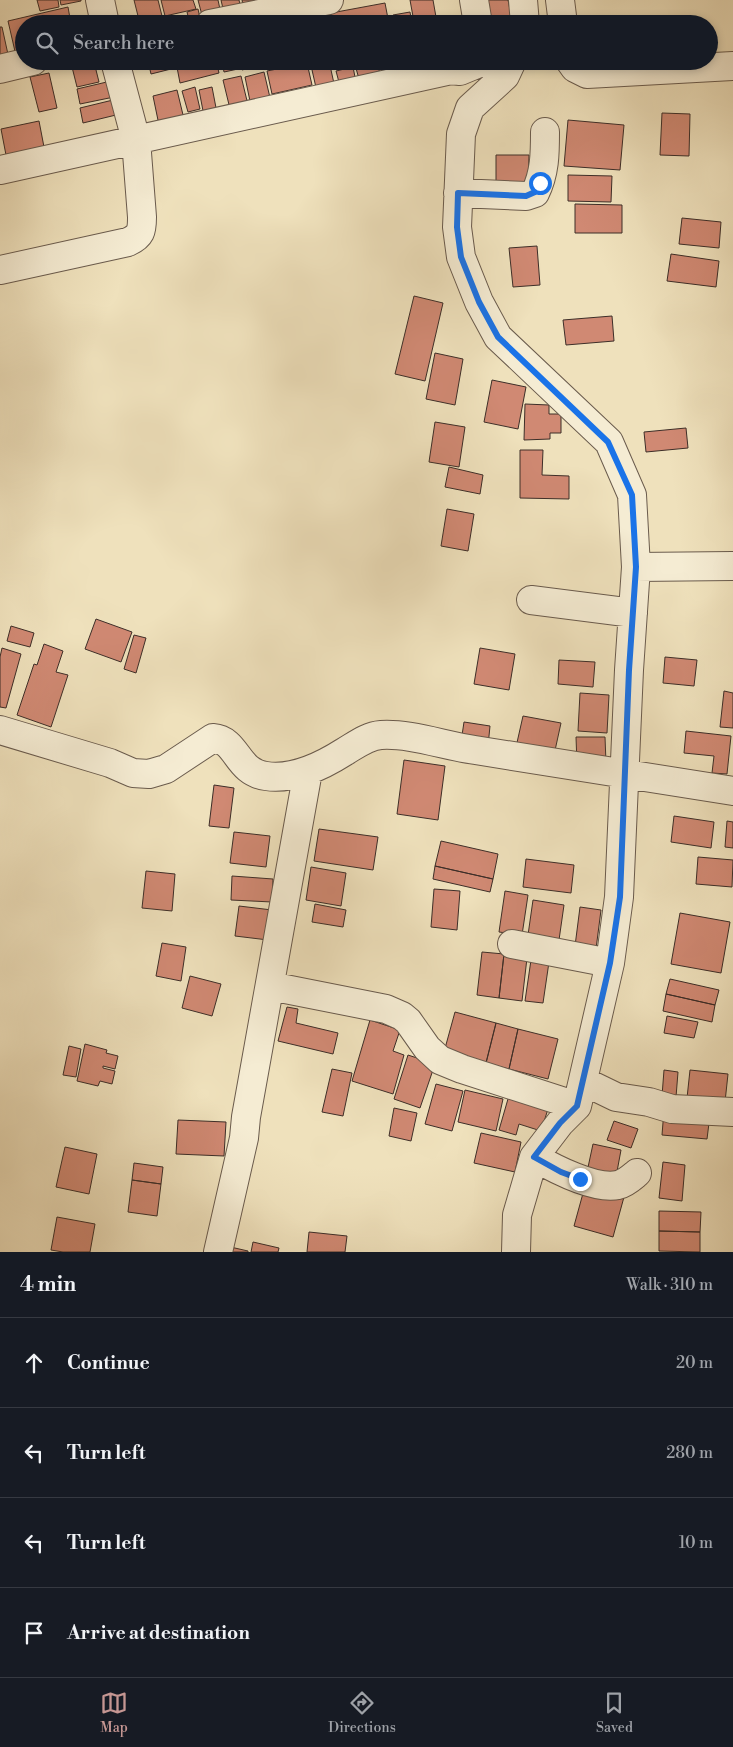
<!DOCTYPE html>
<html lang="en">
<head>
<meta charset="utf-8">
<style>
	:root { --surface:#171b24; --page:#20242c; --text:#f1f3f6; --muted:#9ea1a6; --line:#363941; --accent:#c59692 }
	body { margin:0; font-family:"Libre Bodoni",serif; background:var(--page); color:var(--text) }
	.stop { position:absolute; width:15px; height:15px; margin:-11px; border:4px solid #1a73e8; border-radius:50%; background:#fff }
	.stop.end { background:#1a73e8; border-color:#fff; box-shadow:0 1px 5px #0008 }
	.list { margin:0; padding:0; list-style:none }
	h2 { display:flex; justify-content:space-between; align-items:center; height:65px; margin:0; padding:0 20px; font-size:21px }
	h2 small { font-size:16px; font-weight:400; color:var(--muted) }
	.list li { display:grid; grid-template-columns:32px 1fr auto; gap:15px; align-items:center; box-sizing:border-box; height:90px; padding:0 20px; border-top:1px solid var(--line) }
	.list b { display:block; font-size:19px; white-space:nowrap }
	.list em { font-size:16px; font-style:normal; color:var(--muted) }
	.icon { flex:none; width:28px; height:28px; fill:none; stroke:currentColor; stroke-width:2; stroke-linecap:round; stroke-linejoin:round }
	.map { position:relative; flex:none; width:733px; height:1252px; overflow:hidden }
	.search { position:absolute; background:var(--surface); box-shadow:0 2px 8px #0003; left:15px; right:15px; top:15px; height:55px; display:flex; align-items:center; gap:12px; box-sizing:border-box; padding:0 18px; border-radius:28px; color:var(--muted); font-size:19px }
	.sheet { height:425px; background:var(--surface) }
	nav { display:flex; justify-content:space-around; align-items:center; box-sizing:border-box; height:70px; border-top:1px solid var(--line); background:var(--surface); font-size:14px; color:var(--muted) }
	nav a { display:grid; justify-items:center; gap:2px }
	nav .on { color:var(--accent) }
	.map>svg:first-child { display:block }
</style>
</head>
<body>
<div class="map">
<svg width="733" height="1252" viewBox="0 0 733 1252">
	<rect width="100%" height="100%" fill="#efe1bc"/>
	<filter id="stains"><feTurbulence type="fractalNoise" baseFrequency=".004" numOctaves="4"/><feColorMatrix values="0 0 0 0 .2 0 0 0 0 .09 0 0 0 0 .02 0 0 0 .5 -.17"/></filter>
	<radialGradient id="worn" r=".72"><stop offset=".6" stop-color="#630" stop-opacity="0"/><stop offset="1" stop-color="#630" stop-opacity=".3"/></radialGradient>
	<!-- building -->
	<path fill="#d08973" stroke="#3d2e28" d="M37,0h21l1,7 -19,4z
		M60,0h21v1l-20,4z
		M134,0h24l6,24h-24z
		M161,0h32l3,9 -31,7z
		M198,0h20l3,14 -18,5z
		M221,0h18l2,9 -17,4z
		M242,0h20l-18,9z
		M410,0h23l3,17 -22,5z
		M478,0h30l5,24h-30z
		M385,3l4,21h-56l-2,-11z
		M68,7l3,17h-47v35l-7,1 -9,-39z
		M198,9l2,9 -11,2 -2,-8z
		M319,12l3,12h-22l-2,-7z
		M410,12l2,12h-17l-2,-9z
		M297,20l1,4h-19z
		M0,27h2l7,32 -9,2z
		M148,61h21l2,8 -20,5z
		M179,61h37l3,12 -39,10 -4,-21z
		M222,61h15l1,8 -14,3z
		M240,61h20l1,4 -19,5z
		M310,61h19l6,27 -18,4z
		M354,61h22l4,12 -21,6z
		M379,61h33l-32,7z
		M94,62l5,20 -22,5 -5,-20z
		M307,63l5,22 -40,9 -5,-23z
		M353,67l3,15 -16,4 -4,-15z
		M264,72l7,30 -20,4 -6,-29z
		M49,73l8,35 -18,4 -9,-35z
		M241,76l8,33 -18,4 -8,-33z
		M111,81l3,16 -34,7 -3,-15z
		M195,87l5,22 -12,3 -6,-21z
		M212,87l5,26 -13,3 -5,-26z
		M177,90l7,29 -25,6 -6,-29z
		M113,100l3,15 -33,8 -3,-15z
		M662,113l28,1 -1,42 -29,-1z
		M568,120l56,5 -4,45 -56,-4z
		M39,121l5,26 -38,8 -5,-26z
		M496,155h33l-1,34h-32z
		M568,175l44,1 -1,26 -43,-1z
		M575,204l47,1v28h-47z
		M682,218l39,4 -2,26 -40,-4z
		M537,246l3,39 -27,2 -4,-39z
		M671,254l48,7 -3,26 -49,-6z
		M414,296l29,7 -18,78 -30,-7z
		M612,316l2,25 -48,4 -3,-25z
		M435,353l28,6 -8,46 -29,-6z
		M492,380l34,7 -8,42 -34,-7z
		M525,404l24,1v9h12v19h-11v6l-26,1z
		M435,422l30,5 -6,40 -30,-5z
		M686,428l2,20 -42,4 -2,-20z
		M520,450h23l-1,25 27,1v23l-49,-1z
		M449,467l34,8 -3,19 -35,-7z
		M447,509l27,5 -6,37 -27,-5z
		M96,619l36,13 -11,30 -36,-13z
		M11,626l23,7 -4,14 -23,-6z
		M134,635l12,3 -10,35 -12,-4z
		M44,644l19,7 -7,21 12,3 -17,52 -34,-12 17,-51 3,1z
		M2,648l19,6 -15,54 -6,-1v-50z
		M480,648l35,6 -6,36 -35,-6z
		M665,657l32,3 -3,26 -31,-3z
		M559,660l36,2 -2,25 -35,-3z
		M724,691l9,2v35l-13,-1z
		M580,693l29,2 -2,38 -29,-2z
		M523,716l38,7 -7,32 -38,-8z
		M464,722l26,4 -2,20 -27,-4z
		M686,731l45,5 -4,38 -15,-1 2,-17 -30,-3z
		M576,737h29l1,26 -29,1z
		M404,760l41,6 -7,54 -41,-6z
		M214,785l20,3 -5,40 -20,-2z
		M674,816l40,6 -3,26 -40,-6z
		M727,821l6,1v26l-8,-1z
		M319,829l59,8 -5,33 -59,-9z
		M234,832l36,4 -4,31 -36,-4z
		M441,841l57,13 -5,25 -58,-13z
		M698,857l35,3 -1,27 -36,-3z
		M526,859l48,6 -3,28 -48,-6z
		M435,866l58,13 -3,13 -57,-13z
		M311,867l35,6 -5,33 -35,-6z
		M146,871l29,3 -3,37 -30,-3z
		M232,876l41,3 -1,23 -41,-2z
		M434,889l26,2 -3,39 -26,-3z
		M505,891l23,4 -6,40 -23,-3z
		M533,900l31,5 -6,42 -31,-5z
		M315,904l31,6 -3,17 -31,-5z
		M239,906l33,4 -4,30 -33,-4z
		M580,907l21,3 -5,39 -21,-3z
		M680,913l50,9 -9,51 -50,-9z
		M162,943l24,4 -5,34 -25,-5z
		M482,952l22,2 -5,44 -22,-3z
		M504,954l23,4 -5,43 -23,-3z
		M531,960l18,2 -6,41 -18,-2z
		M190,976l31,8 -9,32 -30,-8z
		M670,979l49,11 -4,15 -49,-11z
		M666,994l49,11 -3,17 -49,-11z
		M287,1007l11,2 -2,14 42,10 -5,21 -55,-13z
		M455,1012l41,11 -10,40 -42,-11z
		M667,1016l31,6 -4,16 -30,-5z
		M370,1020l30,10 -7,21 11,4 -11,39 -41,-13z
		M496,1023l22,6 -9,40 -23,-6z
		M518,1029l40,10 -10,40 -39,-10z
		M85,1044l22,6 -1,3 12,3 -3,13 -12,-3v2l12,3 -3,13 -12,-3 -2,5 -21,-5z
		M69,1046l12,3 -5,28 -13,-2z
		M408,1055l27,9 -15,44 -26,-9z
		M332,1069l20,4 -9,43 -21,-4z
		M664,1070l14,2 -2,25 -14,-1z
		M690,1070l38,4 -3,28 -38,-4z
		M436,1084l27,7 -11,40 -27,-7z
		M465,1090l38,9 -7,32 -38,-9z
		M510,1092l38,17 -7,22 -22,-7 -3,11 -17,-5z
		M394,1108l23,5 -6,28 -22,-5z
		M664,1110l46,5 -3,24 -45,-4z
		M178,1120l48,2 -2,34 -48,-2z
		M614,1121l24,8 -7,19 -24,-8z
		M481,1133l40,9 -6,30 -41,-9z
		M593,1144l28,6 -5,27 -29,-5z
		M65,1147l32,7 -8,40 -33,-7z
		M663,1162l22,3 -3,36 -23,-3z
		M134,1163l29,4 -2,17 -29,-4z
		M132,1180l29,4 -4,32 -29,-4z
		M585,1186l39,11 -11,40 -39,-11z
		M659,1211l42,1 -1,20 -41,-1z
		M57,1217l38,7 -5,28h-27l-12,-2z
		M659,1231l41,1v20l-41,-1z
		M309,1232l38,4 -2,16h-38z
		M253,1242l26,6 -1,4h-27z
		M226,1246l22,5v1h-23z"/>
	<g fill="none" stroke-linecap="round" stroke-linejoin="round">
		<defs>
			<path id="minor" d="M100,0l5,24
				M474,0l4,24
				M523,0l2,24
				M560,0l3,24
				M210,24l119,-24
				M512,61l-7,15 -35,32 -9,26 -4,93 4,30 18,45 19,35 111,105 23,53 4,72 -7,103 -10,227 -9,66 -33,143 -17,17 -26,34 -17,58 -1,37
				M570,61l5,7 12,6 146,-8
				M0,69l33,-8
				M0,170l451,-100 9,1 24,-10
				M458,193l68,3 9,-3c10,-20 10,-40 10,-61
				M0,270l128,-28c13,-6 14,-11 14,-25l-6,-77 -21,-79
				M636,567l97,-1
				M531,600l102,13
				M0,730l110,33 23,10 16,1 17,-5 47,-31c25,2 23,34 53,38 27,4 56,-10 78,-24 12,-7 23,-16 37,-17 28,-2 65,11 94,15 86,13 172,27 258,41
				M512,944l98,19
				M270,986l116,23 16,7 6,5 19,27 13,12 22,9 115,37
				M583,1081l33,16 33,5 23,7 61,3
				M534,1157c19,11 61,33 84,28 8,-2 13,-7 19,-12
				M218,1252l26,-114 2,-21 62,-346"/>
		</defs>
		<!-- minor casing -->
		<use href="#minor" stroke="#6a5b4d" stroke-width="30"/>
		<!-- minor -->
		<use href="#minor" stroke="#f5ecd3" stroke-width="28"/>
	</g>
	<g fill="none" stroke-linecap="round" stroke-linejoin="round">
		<!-- route -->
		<path stroke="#1a73e8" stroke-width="6" d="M540,183l-5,9 -9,4 -68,-3 -1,34 4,30 18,45 19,35 110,105 24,53 4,72 -7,103 -9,227 -10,66 -33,143 -17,17 -26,34 27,15 19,7"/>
	</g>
	<rect width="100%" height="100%" filter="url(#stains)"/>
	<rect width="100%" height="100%" fill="url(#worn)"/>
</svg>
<div class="stop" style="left:540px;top:183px"></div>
<div class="stop end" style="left:580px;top:1179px"></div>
<div class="search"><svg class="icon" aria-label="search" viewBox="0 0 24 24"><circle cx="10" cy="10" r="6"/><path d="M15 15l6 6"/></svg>Search here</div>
</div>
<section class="sheet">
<h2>4 min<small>Walk · 310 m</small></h2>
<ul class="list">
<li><svg class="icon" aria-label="ahead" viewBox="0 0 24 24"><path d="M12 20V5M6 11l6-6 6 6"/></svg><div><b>Continue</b></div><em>20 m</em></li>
<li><svg class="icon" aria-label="left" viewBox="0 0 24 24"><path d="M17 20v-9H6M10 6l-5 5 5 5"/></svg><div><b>Turn left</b></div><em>280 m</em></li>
<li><svg class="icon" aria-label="left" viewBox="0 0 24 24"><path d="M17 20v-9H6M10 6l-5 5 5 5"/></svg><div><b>Turn left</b></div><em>10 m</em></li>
<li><svg class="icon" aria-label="arrive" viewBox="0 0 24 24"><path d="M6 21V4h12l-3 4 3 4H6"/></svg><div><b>Arrive at destination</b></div></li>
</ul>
</section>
<nav>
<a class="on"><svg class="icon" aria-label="map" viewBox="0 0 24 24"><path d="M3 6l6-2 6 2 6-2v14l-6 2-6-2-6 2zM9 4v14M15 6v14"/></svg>Map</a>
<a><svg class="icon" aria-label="directions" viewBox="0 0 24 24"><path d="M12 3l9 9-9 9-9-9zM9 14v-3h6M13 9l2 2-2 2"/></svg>Directions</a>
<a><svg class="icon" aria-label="saved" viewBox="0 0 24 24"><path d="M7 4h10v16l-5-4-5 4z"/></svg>Saved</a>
</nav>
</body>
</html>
